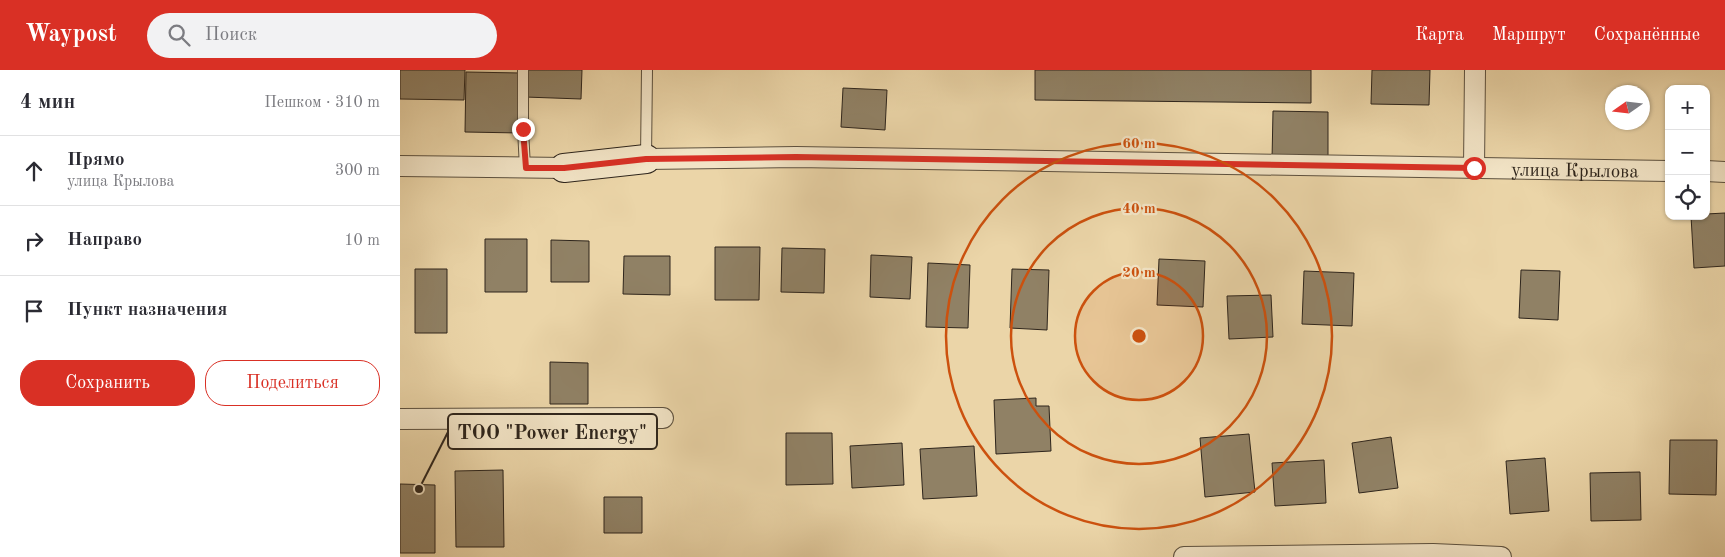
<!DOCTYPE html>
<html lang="ru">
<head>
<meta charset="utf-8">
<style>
	:root { --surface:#fff; --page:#f2f2f3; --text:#2b2b33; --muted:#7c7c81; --line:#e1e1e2; --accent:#d93025 }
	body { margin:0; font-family:"Old Standard TT",serif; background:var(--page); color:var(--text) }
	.controls { position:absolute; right:15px; top:15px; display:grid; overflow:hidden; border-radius:10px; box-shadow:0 1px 4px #0004 }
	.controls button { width:45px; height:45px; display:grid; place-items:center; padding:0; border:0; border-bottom:1px solid var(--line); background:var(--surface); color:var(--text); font:25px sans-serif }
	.compass { position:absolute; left:1205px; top:15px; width:45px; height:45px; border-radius:50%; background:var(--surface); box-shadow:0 1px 4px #0004; rotate:256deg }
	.stop { position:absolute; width:15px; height:15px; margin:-11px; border:4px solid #d93025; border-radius:50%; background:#fff }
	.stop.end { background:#d93025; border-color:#fff; box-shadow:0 1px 5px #0008 }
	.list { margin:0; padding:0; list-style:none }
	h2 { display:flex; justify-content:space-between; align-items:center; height:65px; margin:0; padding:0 20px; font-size:21px }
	h2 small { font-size:16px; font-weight:400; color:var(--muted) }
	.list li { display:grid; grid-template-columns:32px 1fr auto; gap:15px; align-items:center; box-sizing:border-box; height:70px; padding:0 20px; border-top:1px solid var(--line) }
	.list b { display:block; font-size:19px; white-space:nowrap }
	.list p { margin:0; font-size:16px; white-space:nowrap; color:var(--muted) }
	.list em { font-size:16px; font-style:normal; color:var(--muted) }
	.actions { display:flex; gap:10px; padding:15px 20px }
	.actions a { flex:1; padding:11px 0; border:1px solid var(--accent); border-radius:20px; text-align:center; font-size:18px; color:var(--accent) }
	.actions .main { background:var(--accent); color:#fff }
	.icon { flex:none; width:28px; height:28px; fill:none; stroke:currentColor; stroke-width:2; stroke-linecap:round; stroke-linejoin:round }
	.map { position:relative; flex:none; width:1325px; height:487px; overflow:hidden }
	header { display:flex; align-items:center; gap:30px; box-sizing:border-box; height:70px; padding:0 25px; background:var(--accent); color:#fff }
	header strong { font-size:24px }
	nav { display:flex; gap:28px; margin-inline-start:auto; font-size:18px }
	.search { width:350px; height:45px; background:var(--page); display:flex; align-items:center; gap:12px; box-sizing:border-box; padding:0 18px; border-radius:28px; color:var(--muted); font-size:19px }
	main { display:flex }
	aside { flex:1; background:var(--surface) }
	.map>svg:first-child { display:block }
</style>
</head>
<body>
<header>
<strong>Waypost</strong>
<div class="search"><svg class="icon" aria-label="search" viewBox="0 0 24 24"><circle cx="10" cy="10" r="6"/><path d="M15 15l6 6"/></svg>Поиск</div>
<nav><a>Карта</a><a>Маршрут</a><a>Сохранённые</a></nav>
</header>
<main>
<aside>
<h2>4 мин<small>Пешком · 310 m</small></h2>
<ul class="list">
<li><svg class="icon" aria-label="ahead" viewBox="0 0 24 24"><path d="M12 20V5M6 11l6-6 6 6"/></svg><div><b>Прямо</b><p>улица Крылова</p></div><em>300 m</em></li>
<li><svg class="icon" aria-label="right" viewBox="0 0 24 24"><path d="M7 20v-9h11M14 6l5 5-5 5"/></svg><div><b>Направо</b></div><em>10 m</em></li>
<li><svg class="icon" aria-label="arrive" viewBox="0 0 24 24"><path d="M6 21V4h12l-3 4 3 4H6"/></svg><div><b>Пункт назначения</b></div></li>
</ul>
<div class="actions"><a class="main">Сохранить</a><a>Поделиться</a></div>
</aside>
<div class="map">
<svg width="1325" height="487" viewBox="0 0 1325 487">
	<rect width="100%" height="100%" fill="#ebd5a8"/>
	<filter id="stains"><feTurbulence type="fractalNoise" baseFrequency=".004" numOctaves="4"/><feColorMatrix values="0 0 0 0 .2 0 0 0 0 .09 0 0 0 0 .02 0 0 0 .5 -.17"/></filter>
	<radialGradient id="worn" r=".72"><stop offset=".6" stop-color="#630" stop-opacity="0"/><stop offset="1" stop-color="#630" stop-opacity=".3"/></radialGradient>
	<!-- building -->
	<path fill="#908165" stroke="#2e251c" d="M0,0h65l-1,30 -64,-1z
		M126,0h56l-1,29 -56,-2z
		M635,0h276v33l-276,-3z
		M972,0h58l-1,35 -58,-1z
		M66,2l54,1v60l-55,-1z
		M443,18l44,2 -2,40 -44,-3z
		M1268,18l15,1h-14v48h-3z
		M873,41l55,1v48h-56z
		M1325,143v53l-31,2 -3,-52h15v-2z
		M85,169h42v53h-42z
		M151,170l38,1v41h-38z
		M315,177h45l-1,53h-44z
		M382,178l43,1 -1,44 -43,-1z
		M471,185l41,2 -2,42 -40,-2z
		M224,186h46v39l-47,-1z
		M759,189l46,2 -2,46 -46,-2z
		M528,193l42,2 -2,63 -42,-1z
		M15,199h32v64h-32z
		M612,199l37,1 -2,60 -37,-2z
		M1121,200l39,1 -2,49 -39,-2z
		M904,201l50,2 -2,53 -50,-2z
		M871,225l2,42 -44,2 -2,-43z
		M150,292l38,1v41h-38z
		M636,328v8h13l2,45 -55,3 -2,-54z
		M386,363h46l1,51 -47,1z
		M849,364l6,58 -50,5 -5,-59z
		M991,367l7,51 -39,5 -7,-50z
		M1270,370h47l-1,55 -47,-1z
		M502,373l2,42 -52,3 -2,-42z
		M574,376l3,50 -54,3 -3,-50z
		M1145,388l4,53 -39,3 -4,-53z
		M924,390l2,43 -51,3 -3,-43z
		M103,400l1,77h-48l-1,-76z
		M1240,402l1,48 -50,1 -1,-48z
		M0,414l35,1v68h-35z
		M204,427h38v36h-38z"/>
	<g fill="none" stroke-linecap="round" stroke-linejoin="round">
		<defs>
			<path id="lane" d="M123,0v59l2,39
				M246,88l1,-88"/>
			<g id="street">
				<path id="s1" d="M246,89l150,-2 873,14"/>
				<path d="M0,96l164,2"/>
				<path d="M1074,98l1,-98"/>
				<path d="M1306,101l19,1"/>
				<path d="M0,349l263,-1"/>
				<path d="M784,487l249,-3 68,3"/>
			</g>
			<path id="secondary" d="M164,98l82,-9"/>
		</defs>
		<!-- lane casing -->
		<use href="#lane" stroke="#5d513f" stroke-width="12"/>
		<!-- street casing -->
		<use href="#street" stroke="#5d513f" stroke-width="22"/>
		<!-- secondary casing -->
		<use href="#secondary" stroke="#2e251c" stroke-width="30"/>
		<!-- lane -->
		<use href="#lane" stroke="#f2e4c6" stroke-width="10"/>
		<!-- street -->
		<use href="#street" stroke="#f2e4c6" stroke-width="20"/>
		<!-- secondary -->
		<use href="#secondary" stroke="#f2e4c6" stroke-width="28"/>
	</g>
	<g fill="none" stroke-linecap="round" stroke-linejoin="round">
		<!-- route -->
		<path stroke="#d93025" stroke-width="6" d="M123,59l3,39h38l82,-9 150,-2 678,11"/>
	</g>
	<!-- distance rings -->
	<circle cx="739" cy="266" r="64" fill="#cc510e" fill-opacity=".12"/>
	<g fill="none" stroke="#cc510e" stroke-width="2.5">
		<circle cx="739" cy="266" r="64"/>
		<circle cx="739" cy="266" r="128"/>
		<circle cx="739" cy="266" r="193"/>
	</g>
	<g text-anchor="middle" stroke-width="4.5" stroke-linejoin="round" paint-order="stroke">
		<!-- street labels -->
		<g font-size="19" fill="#2e251c" stroke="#f2e4c6">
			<text dy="7" stroke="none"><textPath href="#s1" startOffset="929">улица Крылова</textPath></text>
		</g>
	</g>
	<circle cx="739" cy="266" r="8" fill="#cc510e" stroke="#f2e4c6" stroke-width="2.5"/>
	<g font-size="15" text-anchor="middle" font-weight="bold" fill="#cc510e" stroke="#f2e4c6" stroke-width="4.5" stroke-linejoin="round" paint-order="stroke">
		<text x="739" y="78">60 m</text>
		<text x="739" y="143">40 m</text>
		<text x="739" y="207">20 m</text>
	</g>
	<!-- callouts -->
	<path fill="none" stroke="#2e251c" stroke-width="2" d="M19 419L48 362"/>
	<circle fill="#2e251c" stroke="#f2e4c6" stroke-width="2" cx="19" cy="419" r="5"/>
	<rect fill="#f2e4c6" stroke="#2e251c" stroke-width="2" x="48" y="344" width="209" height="35" rx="5"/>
	<g font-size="20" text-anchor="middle" font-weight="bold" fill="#2e251c">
		<text x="152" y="369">ТОО "Power Energy"</text>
	</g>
	<rect width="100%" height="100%" filter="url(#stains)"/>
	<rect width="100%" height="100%" fill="url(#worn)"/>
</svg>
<div class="controls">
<button>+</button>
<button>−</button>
<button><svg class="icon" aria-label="locate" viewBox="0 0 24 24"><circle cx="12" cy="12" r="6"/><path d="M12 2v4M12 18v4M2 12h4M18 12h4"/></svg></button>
</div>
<svg class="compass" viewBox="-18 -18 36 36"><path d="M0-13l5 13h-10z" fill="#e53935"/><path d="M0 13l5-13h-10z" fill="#7c7c81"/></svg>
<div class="stop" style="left:1074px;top:98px"></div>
<div class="stop end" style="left:123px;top:59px"></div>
</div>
</main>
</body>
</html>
